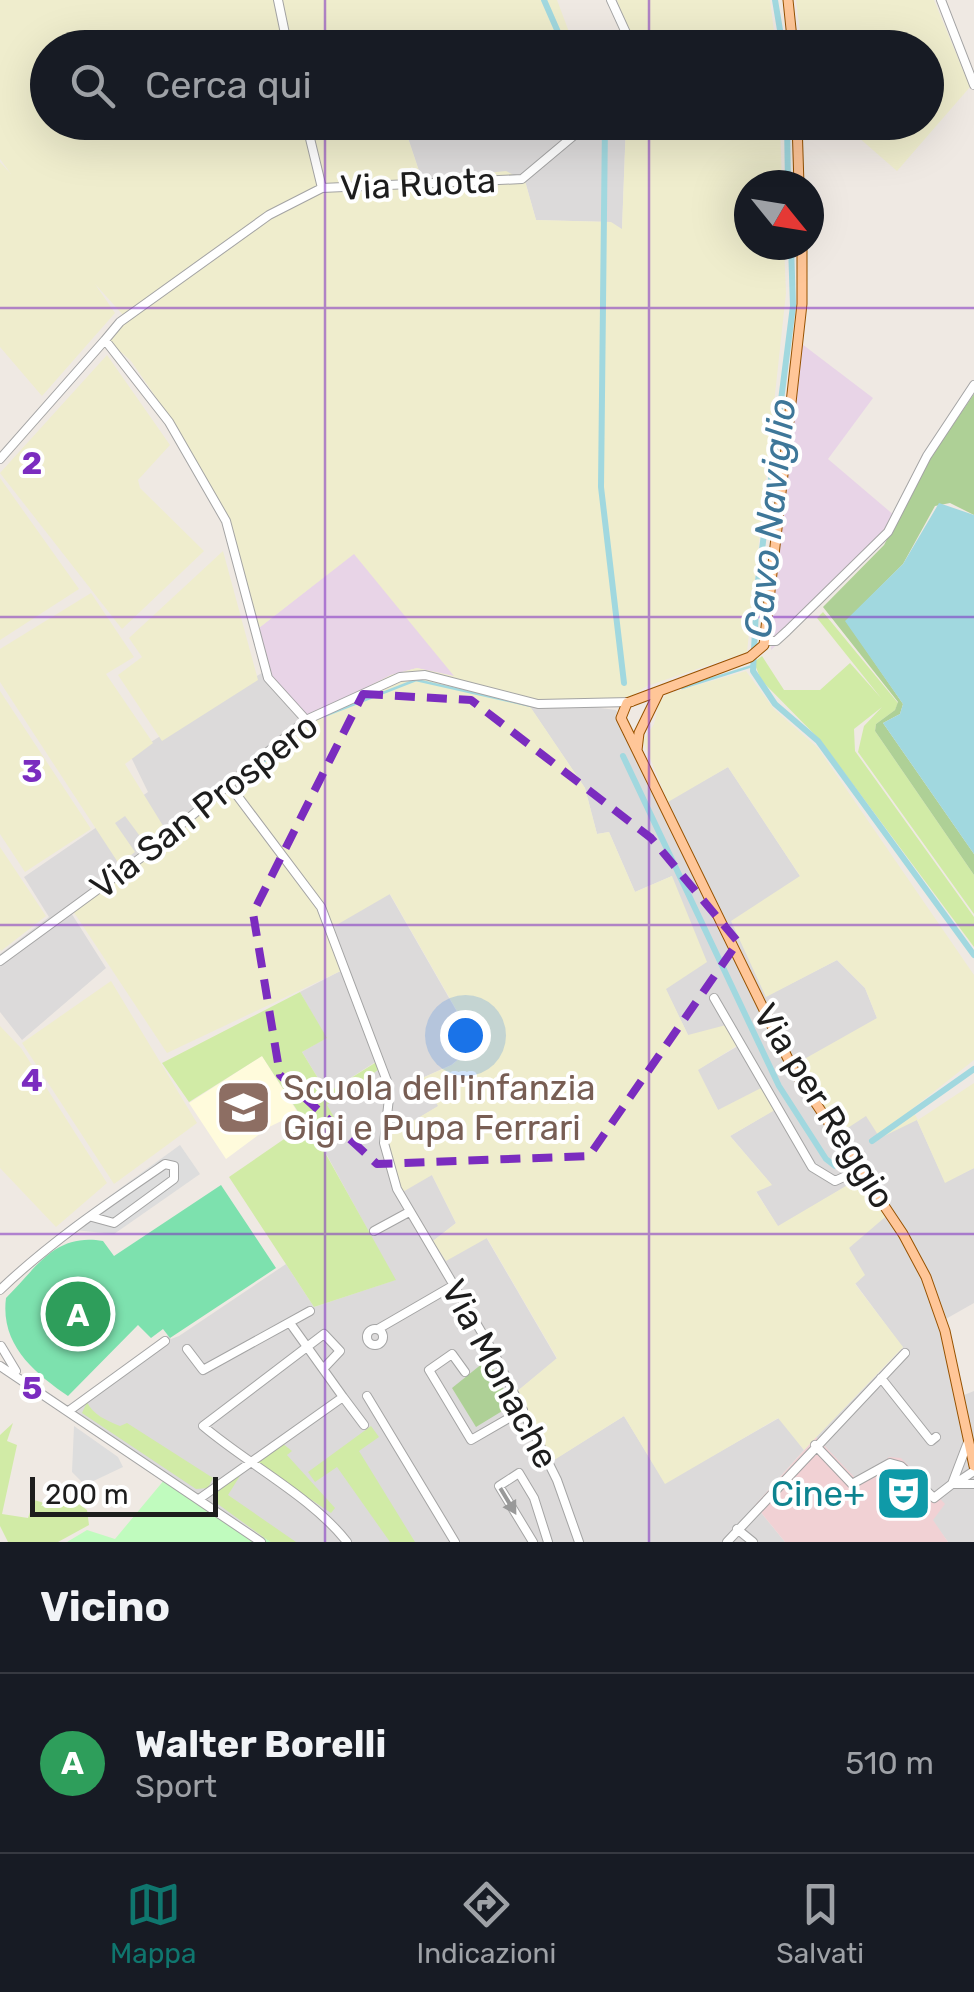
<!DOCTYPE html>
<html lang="it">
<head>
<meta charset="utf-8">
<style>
	:root { --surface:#171b24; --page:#242831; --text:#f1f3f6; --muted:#9ea1a6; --line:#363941; --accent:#0f766e }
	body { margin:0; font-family:Rubik,sans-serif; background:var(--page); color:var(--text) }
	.compass { position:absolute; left:734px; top:170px; width:90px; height:90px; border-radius:50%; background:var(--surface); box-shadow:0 10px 40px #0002; rotate:120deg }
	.scale { position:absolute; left:30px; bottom:25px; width:188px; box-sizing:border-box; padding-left:10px; border:5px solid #1d1d1d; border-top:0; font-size:28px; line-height:35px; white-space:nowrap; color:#1d1d1d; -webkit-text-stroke:8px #fff; paint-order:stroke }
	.you { position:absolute; left:465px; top:1035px; width:35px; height:35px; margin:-25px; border:8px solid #fff; border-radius:50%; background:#1a73e8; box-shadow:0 0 0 15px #1a73e833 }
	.badge { display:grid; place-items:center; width:65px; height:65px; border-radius:50%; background:var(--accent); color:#fff; font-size:32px; font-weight:700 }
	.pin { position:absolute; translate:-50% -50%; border:5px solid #fff; box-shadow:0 2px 10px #0006 }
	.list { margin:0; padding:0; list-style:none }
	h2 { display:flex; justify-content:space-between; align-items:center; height:130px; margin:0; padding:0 40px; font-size:42px }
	h2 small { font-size:32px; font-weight:400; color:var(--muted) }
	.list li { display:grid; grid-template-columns:65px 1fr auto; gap:30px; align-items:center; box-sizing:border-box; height:180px; padding:0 40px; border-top:2px solid var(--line) }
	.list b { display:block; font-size:38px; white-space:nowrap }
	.list p { margin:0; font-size:32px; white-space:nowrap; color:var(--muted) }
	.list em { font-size:32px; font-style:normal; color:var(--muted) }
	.icon { flex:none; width:55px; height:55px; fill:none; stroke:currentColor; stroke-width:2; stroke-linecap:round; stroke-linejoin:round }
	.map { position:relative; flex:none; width:974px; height:1542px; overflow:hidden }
	.search { position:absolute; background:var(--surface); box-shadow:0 10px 40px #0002; left:30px; right:30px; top:30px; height:110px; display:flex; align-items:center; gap:25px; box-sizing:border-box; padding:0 35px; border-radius:55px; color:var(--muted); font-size:38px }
	.sheet { height:310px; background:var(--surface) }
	nav { display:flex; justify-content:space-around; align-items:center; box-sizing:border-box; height:140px; border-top:2px solid var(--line); background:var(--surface); font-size:28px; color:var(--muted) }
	nav a { display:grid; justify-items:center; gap:5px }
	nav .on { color:var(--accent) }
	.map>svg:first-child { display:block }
</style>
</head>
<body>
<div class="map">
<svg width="974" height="1542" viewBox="0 0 974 1542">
	<rect width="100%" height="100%" fill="#efe9e3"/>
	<!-- residential -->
	<path fill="#dcdada" d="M403,123h223l-4,107 -12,-8 -74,-2 -11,-39 -103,-1z
		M265,671l42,51 -239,186 38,60 -84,72 -22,-28v-58l49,-37 -25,-40 124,-85 -18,-37z
		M524,698l92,12 52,91 60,-34 72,109 -33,120 70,-36 28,28 12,30 -37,114 26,-17 51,5 28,62 29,-14v135l-30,17 20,75 10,-4v151h-26l-16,-22 -74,-38 -42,-45 87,-89 -48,-65 -6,-36 14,-71 -85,51 -22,-36 15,-7 -41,-48 49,-29 -61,3 -21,-40 41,-24 -50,-11 -23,-47 7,-112 -37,16 -26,-60 -12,2 -12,-46z
		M389,893l87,152 -25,20 -29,13 17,28 -51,30 44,39 24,48 -23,18 13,19 40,-23 71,122 -42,34 37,68 72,-45 41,67 114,-65 25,32 -49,55 30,37h-514l-206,-131 103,-76 3,4 8,-3 107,-72 28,43 81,-27 -72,-132 4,-43 54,-37 -4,-7 -50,32 -25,-41 24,-14 -26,-46 46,-24 -14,-41z"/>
	<!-- commercial -->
	<path fill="#f1d1d4" d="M816,1437l42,44 31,-24 12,1 44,46 -12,16 15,22h-163l-30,-37z"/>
	<!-- industrial -->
	<path fill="#e8d4e7" d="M802,344l71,54 -45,61 67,57 -9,15 -79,81 2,3 -38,35 10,-135z
		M354,553l102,124 -39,-9 -26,7 -84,47 -42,-51 -10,-40z"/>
	<!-- education -->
	<path fill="#fffbdc" d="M262,1056l36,57 -29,14 -43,32 -37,-56z"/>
	<!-- farmland -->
	<path fill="#efedcd" d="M0,0h557l15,40 -20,7 -504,1v74l355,1 19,57 84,-9 19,10 11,39 75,2 11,7 4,-106 17,9 8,-9h129l2,62h-33v60h35l2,48 -39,359 -100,34 -27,18 -95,-5 60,89 12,46 12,-2 26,60 37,-16 35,86 -41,27 22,46 38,-10 12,20 -40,25 20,40 47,-24 15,21 -50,29 42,49 -16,7 22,34 85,-50 28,36 -42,36 16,27 -10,9 48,63 -99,103 -26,-32 -113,66 -41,-68 -73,46 -36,-69 42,-35 -70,-120 -41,23 -13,-20 23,-18 -24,-48 -31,18 -15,-44 2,-13 50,-30 -16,-28 30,-13 24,-21 -86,-150 -57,33 14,41 -180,85 -96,-145 264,-205 56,-28 26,-7 37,8 -100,-122 -99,77 -31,-116 -62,-109 -31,-45 -28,-25 21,-20 -29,-32 20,29 -73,83 -42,-49v-185l11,12 -11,-15z
		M617,0h153l6,47 -130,1 -10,-7 -3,6z
		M796,0h138l36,87 -73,84 -55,-48 84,-1v-74l-124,-1z
		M107,355l63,90 -32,35 2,8 64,63 -82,78 -122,-156z
		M0,478l79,111 -79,51z
		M223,551l35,129 -96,61 -44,-66 24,-18 -13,-19z
		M91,593l43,64 -28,17 47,69 -28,21 40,65 -20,14 -20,-27 -10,7 20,29 -16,12 -119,-182v-33z
		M746,671l28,38 44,39 156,227v85l-62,49 6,11 56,-37v85l-29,15 -28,-63 -37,18 -14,-22 -26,17 -41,-71 78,-44 -12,-30 -28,-28 -71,37 -35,-76 69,-45 -72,-109 -60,35 -25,-61 11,-17 5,-21 8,-9z
		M0,691l91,138 -66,43 -25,-38z
		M0,847l46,69 -45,35 -1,-2z
		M111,981l86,142 -83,61 -92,-141z
		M0,1026l21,22 86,135 -51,44 -56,-59z"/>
	<!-- grass -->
	<path fill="#d1eba6" d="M823,612l75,91 -3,7 -19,14 -1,7 99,144v39l-116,-162 6,-26 18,-19 -28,22 1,22 119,166v30l-154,-207 -59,-60 -7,-18 8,-6 22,34h36l30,-27 31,35 -64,-80z
		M300,992l27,46 -25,14 25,41 51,-32 3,7 -54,37 18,31 -22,13 73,131 -82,27 -85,-130 77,-53 -44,-68 -73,46 -27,-39z
		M87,1402c5,12 20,19 33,24l7,-3 86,55 -5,10 -12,1 -114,-76z
		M13,1423l-6,18 10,4 -15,69 26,4 6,-18 24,7 5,-15 24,18 2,15 -31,17h-50l-8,-16v-91z
		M371,1426l8,11 -20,14 56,91h-25l-53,-75 -22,15 -7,-10z
		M282,1443l10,8 -5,4 48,53 -4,5 -76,-51z
		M243,1471l-15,24 68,47h-26l-55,-40 -1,-10z"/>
	<!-- forest -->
	<path fill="#aed096" d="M974,394v121l-24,-12 -15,3 -32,58 -57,57 57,83 -3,10 -17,9 91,131v21l-99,-144 1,-7 19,-14 3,-8 -75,-95 61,-62 46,-87z
		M488,1359l24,46 -36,22 -24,-39z"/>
	<!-- park -->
	<path fill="#c0fbbe" d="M165,1479l106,63h-204l20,-12 28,9z"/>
	<!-- pitch -->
	<path fill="#7de1ae" d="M221,1185l55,83 -106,70 -7,-9 -12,9 -13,-13 -70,71c-33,-23 -68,-51 -62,-98 32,-32 49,-65 97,-57l11,15z"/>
	<!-- parking -->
	<path fill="#ddd" d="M180,1145l20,29 -86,60 -50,-5z
		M74,1426l44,31 5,10 -38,18 -13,-13z"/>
	<!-- water -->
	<path fill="#a1d8df" d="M939,503l35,12v339l-91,-131 17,-9 3,-10 -58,-83 58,-57z"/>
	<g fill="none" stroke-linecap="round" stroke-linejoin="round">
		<!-- stream -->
		<path stroke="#a1d8df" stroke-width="2.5" d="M682,688l70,-22
			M324,716l92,-36 115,26
			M242,781l66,-58"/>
		<!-- canal -->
		<path stroke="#a1d8df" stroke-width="6" d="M544,0l21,48
			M775,0l8,48
			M605,122l-4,365 23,196
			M787,122l1,63
			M791,245l2,61 -36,283 -4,82 22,33 43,37 156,214
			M623,756l156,330 47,73 9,7 8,-4
			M872,1141l102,-72"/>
		<defs>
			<path id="minor" d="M278,0l10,48
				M611,0l22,48
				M941,0l33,85
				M306,122l16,66
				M322,188l200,-9 68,-57
				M0,459l105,-119
				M765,641h11l11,-10 101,-99 39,-76 47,-71
				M306,720l-38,-42 -42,-157 -57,-99 -64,-82 15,-18 149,-107 53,-27
				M230,786l91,121 69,182 -6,54 13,46 98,166 62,125 22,62
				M0,961l146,-107 160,-134 94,-43 25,-2 113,29 93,-2
				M714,998l98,169 23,14 24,-11
				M374,1231l35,-19
				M0,1290c50,-48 108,-87 165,-126l9,2v13l-60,44 -22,-6
				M367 1337a8 8 0 1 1 16 0a8 8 0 1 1-16 0Z
				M378,1329l76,-44
				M1,1346l15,25
				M187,1349l16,21 107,-59
				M0,1366l261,176
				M323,1369l17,-18 -16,-17 -121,92c46,39 109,71 144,116
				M465,1372l-13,-18 -23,16 42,70 52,-30
				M881,1378l50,63 5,-4
				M367,1396l88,146
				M343,1397l21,28
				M70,1410l95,-69
				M815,1445l37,39 38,-21 11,3 33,32 18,-14 16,-42
				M959,1481l15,-10
				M952,1484h22
				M199,1499l144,-102 -53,-74
				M737,1529l16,13
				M533,1542l-34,-56 20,-13 15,25 14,44
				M727,1542l178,-189"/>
			<path id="major" d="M788,0l5,48
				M797,122l2,63
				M802,245v59l-38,341 -14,12 -123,46 -6,15 172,351 110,165 23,43 19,54 29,135
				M637,750l2,-17 20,-41"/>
		</defs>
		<!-- minor casing -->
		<use href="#minor" stroke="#a4a4a4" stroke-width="10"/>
		<!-- major casing -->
		<use href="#major" stroke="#975200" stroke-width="11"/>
		<!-- minor -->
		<use href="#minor" stroke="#fff" stroke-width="8"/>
		<!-- major -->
		<use href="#major" stroke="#ffc698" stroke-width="9"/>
	</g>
	<!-- one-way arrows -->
	<defs><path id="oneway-solid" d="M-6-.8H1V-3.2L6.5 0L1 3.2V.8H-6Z" transform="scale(2.5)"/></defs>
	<use fill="#999" href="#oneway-solid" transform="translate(508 1501) rotate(59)"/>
	<!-- marked area -->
	<path fill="none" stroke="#7b2cbf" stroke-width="8" stroke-dasharray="20 12" stroke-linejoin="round" d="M363,694l108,6 180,138 87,104 -149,214 -212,8 -97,-89 -27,-162z"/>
	<!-- grid -->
	<path fill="none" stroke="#7b2cbf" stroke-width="2.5" stroke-opacity="0.55" d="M325,0v48M649,0v48M325,122v1420M649,122v1420M0,308h974M0,617h974M0,925h974M0,1234h974"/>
	<!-- icons -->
	<defs>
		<symbol id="school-square" viewBox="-11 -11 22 22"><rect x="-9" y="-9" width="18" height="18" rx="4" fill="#8d6e63" stroke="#fff"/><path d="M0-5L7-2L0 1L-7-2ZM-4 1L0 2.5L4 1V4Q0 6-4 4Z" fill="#fff"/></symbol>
		<symbol id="theatre-square" viewBox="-11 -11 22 22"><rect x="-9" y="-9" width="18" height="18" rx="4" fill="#0f9aa8" stroke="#fff"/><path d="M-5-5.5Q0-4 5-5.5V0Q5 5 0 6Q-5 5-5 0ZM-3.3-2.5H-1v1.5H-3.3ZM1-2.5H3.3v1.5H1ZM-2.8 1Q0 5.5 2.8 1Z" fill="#fff"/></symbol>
	</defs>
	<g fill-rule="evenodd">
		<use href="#school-square" x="212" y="1076" width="63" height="63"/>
		<use href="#theatre-square" x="872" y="1462" width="63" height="63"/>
	</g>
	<g text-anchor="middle" stroke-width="8" stroke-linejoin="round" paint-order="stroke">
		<!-- street labels -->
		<g font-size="35" fill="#1d1d1d" stroke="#fff">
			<text transform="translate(418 184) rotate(-3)" y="12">Via Ruota</text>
			<text transform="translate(204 806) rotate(-38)" y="12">Via San Prospero</text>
			<text transform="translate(824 1106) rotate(58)" y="12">Via per Reggio</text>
			<text transform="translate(500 1374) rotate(62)" y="12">Via Monache</text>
		</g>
		<!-- education labels -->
		<g font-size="35" fill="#785e54" stroke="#fff" text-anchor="start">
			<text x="283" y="1100">Scuola dell'infanzia<tspan x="283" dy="40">Gigi e Pupa Ferrari</tspan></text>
		</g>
		<!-- culture labels -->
		<g font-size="35" fill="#0d838f" stroke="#fff" text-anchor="end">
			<text x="865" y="1506">Cine+</text>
		</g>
		<!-- water labels -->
		<g font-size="38" font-style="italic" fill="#3e7799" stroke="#fff">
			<text transform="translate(770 518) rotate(-84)" y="13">Cavo Naviglio</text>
		</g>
	</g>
	<g font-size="32" text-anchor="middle" font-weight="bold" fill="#7b2cbf" stroke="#fff" stroke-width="8" stroke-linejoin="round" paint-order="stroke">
		<text x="32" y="474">2</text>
		<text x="32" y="782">3</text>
		<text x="32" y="1091">4</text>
		<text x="32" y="1399">5</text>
	</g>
</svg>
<svg class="compass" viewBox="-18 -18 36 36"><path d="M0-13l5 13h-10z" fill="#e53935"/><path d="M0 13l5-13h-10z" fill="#9ea1a6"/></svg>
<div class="scale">200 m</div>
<div class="you"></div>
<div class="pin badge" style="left:78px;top:1314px;background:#2e9e5b">A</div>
<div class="search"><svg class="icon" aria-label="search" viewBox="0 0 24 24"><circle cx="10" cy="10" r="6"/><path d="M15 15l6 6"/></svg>Cerca qui</div>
</div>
<section class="sheet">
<h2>Vicino<small></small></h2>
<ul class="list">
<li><span class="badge" style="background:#2e9e5b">A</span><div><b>Walter Borelli</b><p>Sport</p></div><em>510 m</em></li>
</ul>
</section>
<nav>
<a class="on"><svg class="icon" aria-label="map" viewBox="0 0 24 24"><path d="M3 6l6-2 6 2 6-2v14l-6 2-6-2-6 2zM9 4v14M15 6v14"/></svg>Mappa</a>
<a><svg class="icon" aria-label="directions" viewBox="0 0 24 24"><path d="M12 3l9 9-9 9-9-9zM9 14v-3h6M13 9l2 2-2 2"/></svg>Indicazioni</a>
<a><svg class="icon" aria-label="saved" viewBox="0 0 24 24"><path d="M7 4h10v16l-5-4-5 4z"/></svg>Salvati</a>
</nav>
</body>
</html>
